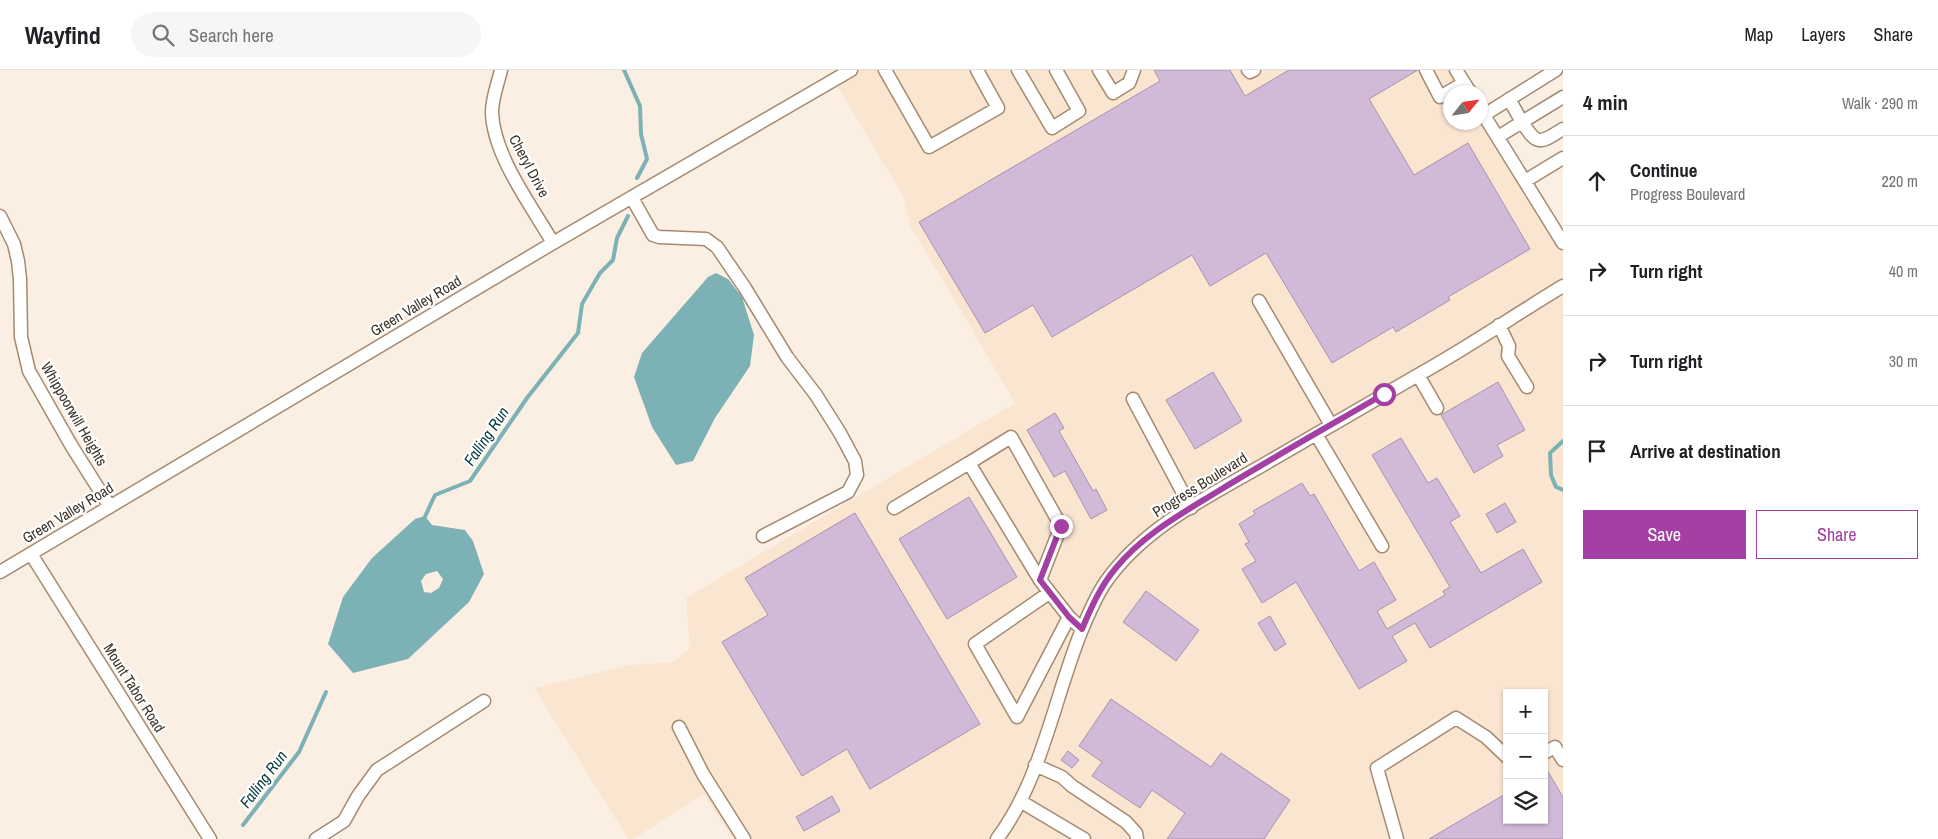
<!DOCTYPE html>
<html lang="en">
<head>
<meta charset="utf-8">
<style>
	:root { --surface:#fff; --page:#f6f6f6; --text:#202124; --muted:#757577; --line:#e0e0e0; --accent:#a43fa3 }
	body { margin:0; font-family:"Archivo Narrow",sans-serif; background:var(--page); color:var(--text) }
	.controls { position:absolute; right:15px; bottom:15px; display:grid; overflow:hidden; border-radius:0px; box-shadow:0 1px 4px #0004 }
	.controls button { width:45px; height:45px; display:grid; place-items:center; padding:0; border:0; border-bottom:1px solid var(--line); background:var(--surface); color:var(--text); font:25px sans-serif }
	.compass { position:absolute; left:1443px; top:15px; width:45px; height:45px; border-radius:50%; background:var(--surface); box-shadow:0 1px 4px #0004; rotate:60deg }
	.stop { position:absolute; width:15px; height:15px; margin:-11px; border:4px solid #a43fa3; border-radius:50%; background:#fff }
	.stop.end { background:#a43fa3; border-color:#fff; box-shadow:0 1px 5px #0008 }
	.list { margin:0; padding:0; list-style:none }
	h2 { display:flex; justify-content:space-between; align-items:center; height:65px; margin:0; padding:0 20px; font-size:21px }
	h2 small { font-size:16px; font-weight:400; color:var(--muted) }
	.list li { display:grid; grid-template-columns:32px 1fr auto; gap:15px; align-items:center; box-sizing:border-box; height:90px; padding:0 20px; border-top:1px solid var(--line) }
	.list b { display:block; font-size:19px; white-space:nowrap }
	.list p { margin:0; font-size:16px; white-space:nowrap; color:var(--muted) }
	.list em { font-size:16px; font-style:normal; color:var(--muted) }
	.actions { display:flex; gap:10px; padding:15px 20px }
	.actions a { flex:1; padding:11px 0; border:1px solid var(--accent); border-radius:0px; text-align:center; font-size:18px; color:var(--accent) }
	.actions .main { background:var(--accent); color:#fff }
	.icon { flex:none; width:28px; height:28px; fill:none; stroke:currentColor; stroke-width:2; stroke-linecap:round; stroke-linejoin:round }
	.map { position:relative; flex:none; width:1563px; height:769px; overflow:hidden }
	header { display:flex; align-items:center; gap:30px; box-sizing:border-box; height:70px; padding:0 25px; background:var(--surface); border-bottom:1px solid var(--line) }
	header strong { font-size:24px }
	nav { display:flex; gap:28px; margin-inline-start:auto; font-size:18px }
	.search { width:350px; height:45px; background:var(--page); display:flex; align-items:center; gap:12px; box-sizing:border-box; padding:0 18px; border-radius:28px; color:var(--muted); font-size:19px }
	main { display:flex }
	aside { flex:1; background:var(--surface) }
	.map>svg:first-child { display:block }
</style>
</head>
<body>
<header>
<strong>Wayfind</strong>
<div class="search"><svg class="icon" aria-label="search" viewBox="0 0 24 24"><circle cx="10" cy="10" r="6"/><path d="M15 15l6 6"/></svg>Search here</div>
<nav><a>Map</a><a>Layers</a><a>Share</a></nav>
</header>
<main>
<div class="map">
<svg width="1563" height="769" viewBox="0 0 1563 769">
	<rect width="100%" height="100%" fill="#fbefe4"/>
	<!-- built -->
	<path fill="#fae5d1" fill-rule="evenodd" d="M851,0h605l14,22h-20v30h30l1,-13 82,134v596h-830l-29,-45 -71,45h-5l-94,-151 96,-23 43,-3 17,-14 -4,-50 329,-195 -105,-178 -7,-29 -69,-116zM1507,623h37v127h-37z"/>
	<!-- water -->
	<path fill="#7cb1b5" fill-rule="evenodd" d="M716,203l12,6 14,18 12,38 -4,31 -35,52 -22,43 -17,4 -24,-38 -18,-50 8,-24 66,-76z
		M425,446l7,9 33,5 8,11 11,33 -15,28 -61,57 -55,14 -25,-29 15,-47 29,-39 43,-39zM437,501l6,8 -4,9 -8,5 -7,-1 -3,-11 5,-7z"/>
	<g fill="none" stroke-linecap="round" stroke-linejoin="round">
		<!-- stream -->
		<path stroke="#7cb1b5" stroke-width="4" d="M624,0l16,36 1,28 6,25 -10,19
			M1563,371l-13,12 1,22 5,12 7,3
			M423,451l12,-26 35,-14 57,-83 51,-65 4,-29 18,-31 13,-13 4,-22 11,-22
			M243,755l56,-73 27,-60"/>
	</g>
	<!-- building -->
	<path fill="#d1bad8" stroke="#a892af" d="M1154,0h76l15,26 44,-26h129l-49,29 45,76 54,-32 62,106 -82,48 2,3 -54,32 -3,-5 -61,36 -66,-110 -56,33 -18,-31 -140,82 -19,-32 -48,28 -66,-111 241,-141z
		M1213,302l29,49 -47,28 -29,-49z
		M1498,312l27,48 -28,15 6,11 -29,17 -33,-58z
		M1055,343l9,15 -5,3 34,60 3,-2 11,21 -16,9 -26,-48 -11,6 -27,-47z
		M1401,368l27,45 9,-5 23,38 -10,6 31,51 42,-24 19,33 -112,66 -15,-25 -23,13 15,25 -48,28 -63,-107 -34,21 -20,-34 14,-8 -11,-17 4,-2 -10,-18 16,-10 -2,-3 49,-28 8,13 4,-2 45,77 15,-9 22,38 -19,11 10,18 58,-34 -2,-4 7,-4 -78,-132z
		M969,427l48,80 -70,42 -48,-80z
		M1505,433l11,19 -19,11 -11,-19z
		M855,443l125,211 -110,65 -23,-40 -45,27 -80,-134 46,-27 -23,-37z
		M1146,521l53,39 -23,31 -53,-39z
		M1270,546l16,28 -11,7 -17,-28z
		M1111,629l100,68 10,-14 69,47 -26,39h-97l18,-26 -33,-23 -12,18 -48,-32 10,-14 -23,-16z
		M1068,681l11,9 -7,8 -11,-8z
		M1544,695l19,32v42h-134l78,-46v27h37z
		M832,726l8,15 -36,20 -8,-14z"/>
	<g fill="none" stroke-linecap="round" stroke-linejoin="round">
		<defs>
			<path id="minor" d="M501,0c-3,13 -9,28 -9,42 1,43 39,93 61,131
				M885,0l44,77 69,-39 -21,-38
				M1018,0l34,58 27,-17 -23,-41
				M1099,0l14,23 16,-10 5,-13
				M1248,0l2,2 4,-2
				M1426,0l14,27 24,-14
				M1456,0l14,22
				M1563,27l-41,25c16,25 18,21 41,7
				M1480,39l83,134
				M1484,45l72,-45
				M1498,67l24,-15 -13,-23
				M1525,111l38,-23
				M632,128l21,37 6,2 47,2 11,8 28,41 42,69 29,38 24,38 15,28 2,14 -9,17 -85,44
				M0,146l14,28 4,17 2,18 1,58 8,34 42,74 39,62
				M1259,231l72,124
				M1499,255l10,21 -1,10 19,31
				M1418,305l19,33
				M1133,329l58,109
				M1316,364l66,112
				M894,438l75,-45
				M31,484l179,285
				M0,502l553,-329 298,-173
				M1040,510l-71,-117 42,-26 50,89 -21,54 29,37 13,12
				M1049,523l-74,51 42,73 52,-100
				M679,657l24,47 41,65
				M1544,683l11,-6 8,13
				M1035,695l27,12 10,9 54,36 10,11 1,6
				M1020,731l64,38
				M316,769l28,-18 14,-25 19,-26 107,-69
				M997,769c44,-58 57,-140 84,-207 7,-17 14,-34 24,-49 38,-55 102,-86 158,-118 52,-30 103,-60 155,-90 49,-27 97,-60 145,-89
				M1397,769l-20,-71 79,-50 30,19 21,20"/>
		</defs>
		<!-- minor casing -->
		<use href="#minor" stroke="#a58a70" stroke-width="15"/>
		<!-- minor -->
		<use href="#minor" stroke="#fff" stroke-width="12"/>
	</g>
	<g fill="none" stroke-linecap="round" stroke-linejoin="round">
		<!-- route -->
		<path stroke="#a43fa3" stroke-width="6" d="M1061,456l-21,54 29,37 13,12c9,-21 18,-42 33,-60 28,-35 68,-56 105,-79 54,-33 109,-64 164,-96"/>
	</g>
	<g text-anchor="middle" stroke-width="4.5" stroke-linejoin="round" paint-order="stroke">
		<!-- street labels -->
		<g font-size="15" fill="#3e3328" stroke="#fff">
			<text transform="translate(529 96) rotate(62)" y="5">Cheryl Drive</text>
			<text transform="translate(416 236) rotate(-31)" y="5">Green Valley Road</text>
			<text transform="translate(74 344) rotate(60)" y="5">Whippoorwill Heights</text>
			<text transform="translate(1200 415) rotate(-32)" y="5">Progress Boulevard</text>
			<text transform="translate(68 443) rotate(-31)" y="5">Green Valley Road</text>
			<text transform="translate(134 618) rotate(58)" y="5">Mount Tabor Road</text>
		</g>
		<!-- water labels -->
		<g font-size="16" font-style="italic" fill="#063b3f" stroke="#fff">
			<text transform="translate(486 366) rotate(-56)" y="6">Falling Run</text>
			<text transform="translate(263 709) rotate(-53)" y="6">Falling Run</text>
		</g>
	</g>
</svg>
<div class="controls">
<button>+</button>
<button>−</button>
<button><svg class="icon" aria-label="layers" viewBox="0 0 24 24"><path d="M12 4l9 5-9 5-9-5zM3 14l9 5 9-5"/></svg></button>
</div>
<svg class="compass" viewBox="-18 -18 36 36"><path d="M0-13l5 13h-10z" fill="#e53935"/><path d="M0 13l5-13h-10z" fill="#757577"/></svg>
<div class="stop" style="left:1384px;top:324px"></div>
<div class="stop end" style="left:1061px;top:456px"></div>
</div>
<aside>
<h2>4 min<small>Walk · 290 m</small></h2>
<ul class="list">
<li><svg class="icon" aria-label="ahead" viewBox="0 0 24 24"><path d="M12 20V5M6 11l6-6 6 6"/></svg><div><b>Continue</b><p>Progress Boulevard</p></div><em>220 m</em></li>
<li><svg class="icon" aria-label="right" viewBox="0 0 24 24"><path d="M7 20v-9h11M14 6l5 5-5 5"/></svg><div><b>Turn right</b></div><em>40 m</em></li>
<li><svg class="icon" aria-label="right" viewBox="0 0 24 24"><path d="M7 20v-9h11M14 6l5 5-5 5"/></svg><div><b>Turn right</b></div><em>30 m</em></li>
<li><svg class="icon" aria-label="arrive" viewBox="0 0 24 24"><path d="M6 21V4h12l-3 4 3 4H6"/></svg><div><b>Arrive at destination</b></div></li>
</ul>
<div class="actions"><a class="main">Save</a><a>Share</a></div>
</aside>
</main>
</body>
</html>
